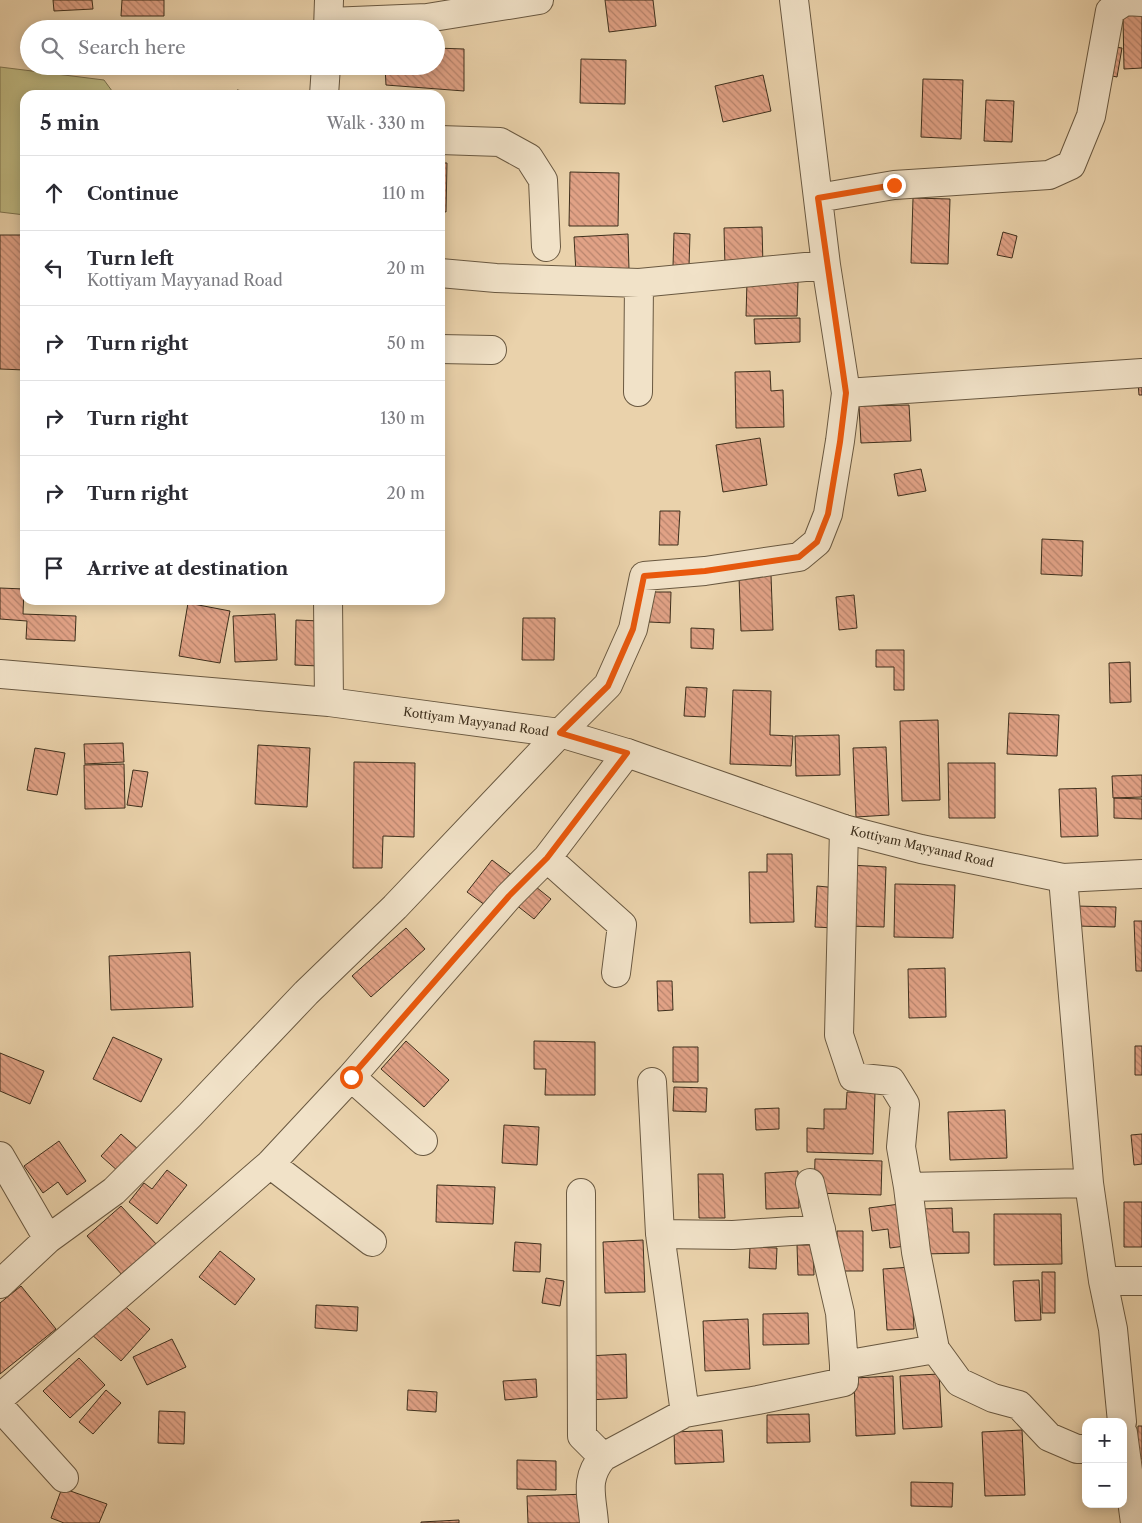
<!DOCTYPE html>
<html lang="en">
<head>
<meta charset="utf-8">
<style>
	:root { --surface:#fff; --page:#f2f2f3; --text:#2b2b33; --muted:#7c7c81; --line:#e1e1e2 }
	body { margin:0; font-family:"Libre Caslon Text",serif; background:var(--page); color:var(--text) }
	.controls { position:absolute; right:15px; bottom:15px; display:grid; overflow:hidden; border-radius:10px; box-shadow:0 2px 12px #0003 }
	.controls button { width:45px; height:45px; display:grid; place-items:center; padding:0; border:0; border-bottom:1px solid var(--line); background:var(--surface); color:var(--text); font:25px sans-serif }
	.stop { position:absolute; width:15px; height:15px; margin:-11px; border:4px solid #ea580c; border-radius:50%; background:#fff }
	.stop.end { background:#ea580c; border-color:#fff; box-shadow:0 1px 5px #0008 }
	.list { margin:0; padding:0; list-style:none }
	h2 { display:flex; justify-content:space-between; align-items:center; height:65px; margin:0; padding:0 20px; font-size:21px }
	h2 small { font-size:16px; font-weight:400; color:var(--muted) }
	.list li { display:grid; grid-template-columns:32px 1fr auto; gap:15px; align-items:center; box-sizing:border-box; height:75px; padding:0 20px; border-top:1px solid var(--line) }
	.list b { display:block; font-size:19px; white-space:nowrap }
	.list p { margin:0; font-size:16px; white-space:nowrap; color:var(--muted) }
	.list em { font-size:16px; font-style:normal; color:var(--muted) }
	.icon { flex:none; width:28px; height:28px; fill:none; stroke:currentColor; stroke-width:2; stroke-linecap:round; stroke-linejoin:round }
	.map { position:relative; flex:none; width:1142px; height:1523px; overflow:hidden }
	.search { position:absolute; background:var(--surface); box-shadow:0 2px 12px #0003; left:20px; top:20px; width:425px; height:55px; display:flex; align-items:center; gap:12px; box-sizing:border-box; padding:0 18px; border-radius:28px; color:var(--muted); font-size:19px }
	.panel { position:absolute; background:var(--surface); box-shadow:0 2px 12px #0003; left:20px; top:90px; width:425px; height:515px; border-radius:15px }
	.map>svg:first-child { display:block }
</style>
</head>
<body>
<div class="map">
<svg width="1142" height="1523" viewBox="0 0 1142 1523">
	<defs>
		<pattern id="building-back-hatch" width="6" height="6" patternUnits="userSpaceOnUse" patternTransform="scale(1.25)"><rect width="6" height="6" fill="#e1a286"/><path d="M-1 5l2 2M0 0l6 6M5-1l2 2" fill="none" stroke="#b8846d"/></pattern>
	</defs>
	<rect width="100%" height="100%" fill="#ead2ab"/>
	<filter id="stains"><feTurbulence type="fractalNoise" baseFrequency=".004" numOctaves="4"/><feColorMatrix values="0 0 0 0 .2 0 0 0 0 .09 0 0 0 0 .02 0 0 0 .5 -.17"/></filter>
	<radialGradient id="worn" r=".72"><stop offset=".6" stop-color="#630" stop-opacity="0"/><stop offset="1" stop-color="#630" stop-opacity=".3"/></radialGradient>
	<!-- green -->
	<path fill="#bfba83" stroke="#7e7450" d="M0,67l104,13 11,15h-90v120l-25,-3z"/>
	<!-- building -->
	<path fill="url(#building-back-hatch)" stroke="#3e2f1c" d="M53,0h39l1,9 -39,2z
		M122,0h42v16h-43z
		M605,0h48l3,26 -47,6z
		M1142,15v53l-18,1 -1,-53z
		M1108,46l14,2 -5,29 -14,-3z
		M436,48l28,1v42l-78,-6 -1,-19h51z
		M581,59l45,1 -1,44 -45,-1z
		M763,75l8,36 -48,11 -8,-36z
		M923,79l40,1 -2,59 -40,-2z
		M237,90l27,5h-28z
		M986,100l28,1 -2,41 -28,-1z
		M440,163h7l-1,49 -6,-1z
		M570,172l49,1 -1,53h-49z
		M913,198l37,1 -2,65 -37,-1z
		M762,227l1,39 -38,1 -1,-39z
		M440,232h3l-2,34h-1z
		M1003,232l14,4 -5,22 -15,-3z
		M674,233l16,1 -1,33 -16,-1z
		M628,234l1,36 -53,3 -2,-36z
		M0,235h25v135l-25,-1z
		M747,281l51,1 -1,34h-51z
		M800,318v24l-45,2 -1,-25z
		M770,371l1,20 12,-1 1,37 -48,1 -1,-56z
		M1138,382h4v13h-3z
		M909,405l2,36 -50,2 -2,-37z
		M760,438l7,47 -44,7 -7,-47z
		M921,469l5,22 -28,5 -4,-22z
		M660,511h20l-2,34h-19z
		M1042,539l41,2 -1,35 -41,-2z
		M771,575l2,55 -32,1 -2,-54z
		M0,588l24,1 -1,25 53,2 -1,25 -49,-2 1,-18 -27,-2z
		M650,592h21l-1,31 -21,-1z
		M854,595l3,33 -18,2 -3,-33z
		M106,600h44v1z
		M188,603l42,8 -10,52 -41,-7z
		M275,614l2,46 -42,2 -2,-46z
		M523,618h32l-1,42h-32z
		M296,620l24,1 -1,45 -24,-1z
		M691,628l23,1 -1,20 -22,-1z
		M876,650h28v40h-10v-23h-18z
		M1130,662l1,40 -21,1 -1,-40z
		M686,687l21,1 -2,29 -21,-1z
		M733,690l38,1 -1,44 23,1 -2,30 -61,-2z
		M1009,713l50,2 -2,41 -50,-2z
		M938,720l2,80 -38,1 -2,-80z
		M839,735l1,40 -44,1 -1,-40z
		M123,743l1,19 -39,2 -1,-20z
		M258,745l52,3 -3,59 -52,-3z
		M886,747l3,68 -33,2 -3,-69z
		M35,748l30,5 -8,42 -30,-5z
		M354,762l61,1 -1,74 -31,-1 -1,32h-29z
		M948,763h47v55h-46z
		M124,764l1,44 -40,1 -1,-44z
		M133,770l15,2 -6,35 -15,-2z
		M1142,775v22l-29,1 -1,-22z
		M1096,788l2,48 -37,1 -2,-48z
		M1114,798l28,1v20l-28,-1z
		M767,854h25l2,68 -44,1 -1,-51h18z
		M492,860l21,16 -24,32 -22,-16z
		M849,865l37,2 -2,60 -38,-1z
		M531,883l20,16 -17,20 -19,-15z
		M895,884l60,1 -2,53 -59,-1z
		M817,886l21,2 -3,40 -20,-1z
		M1076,906l40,1 -1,20 -39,-1z
		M1134,921h8v50h-6z
		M406,928l19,21 -54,48 -19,-21z
		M190,952l3,55 -82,3 -2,-54z
		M945,968l1,49 -37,1 -1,-49z
		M657,981h15l1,29 -15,1z
		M113,1037l49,22 -21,43 -48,-23z
		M406,1041l43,39 -25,27 -43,-38z
		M534,1041l61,1v53h-50l1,-26h-12z
		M1135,1046h7v29h-7z
		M673,1047h25v35h-25z
		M0,1053l44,18 -14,33 -30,-13z
		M674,1087l33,1 -1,24 -33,-1z
		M847,1092l28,1 -2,61 -66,-2v-24l17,1v-20h22z
		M779,1108v21l-23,1 -1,-21z
		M1005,1110l2,48 -57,2 -2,-48z
		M504,1125l35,2 -2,38 -35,-2z
		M121,1134l18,16 -20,22 -18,-16z
		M1142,1134v30l-8,1 -3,-30z
		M59,1141l27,40 -19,14 -9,-13 -15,11 -19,-27z
		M815,1159l67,2 -1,34 -67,-2z
		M167,1170l20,15 -30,39 -28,-22 15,-19 8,6z
		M798,1171l1,37 -33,1 -1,-36z
		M698,1174h25l2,44h-26z
		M437,1185l58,2 -2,37 -57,-2z
		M1124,1202h18v45h-18z
		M900,1204l5,42 -15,2 -2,-19 -16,2 -3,-23z
		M121,1206l37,40 -34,31 -37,-41z
		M952,1208l1,24h16v21l-46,1 -2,-45z
		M994,1214h67l1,50 -68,1z
		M837,1231h26v40h-25z
		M643,1240l2,52 -40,1 -2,-51z
		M515,1242l26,2 -1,28 -27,-1z
		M797,1245h16l1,30h-16z
		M750,1247l27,1 -1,21 -27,-1z
		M220,1251l35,28 -20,26 -36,-28z
		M911,1267l3,62 -27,1 -4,-61z
		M1042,1272h13v41h-13z
		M546,1278l18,3 -4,25 -18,-3z
		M1039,1280l2,40 -26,1 -2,-40z
		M21,1286l35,43 -56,45v-71z
		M119,1301l31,28 -29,32 -31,-28z
		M316,1305l42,2 -1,24 -42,-3z
		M808,1313l1,31 -46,1v-31z
		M748,1319l2,50 -45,2 -2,-50z
		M172,1339l14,28 -39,18 -14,-28z
		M626,1354l1,44 -39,2 -1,-44z
		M79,1358l26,27 -35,33 -27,-27z
		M939,1374l3,53 -39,2 -3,-53z
		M893,1376l2,58 -39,2 -2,-58z
		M536,1379l1,18 -32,3 -2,-19z
		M106,1390l15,13 -28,31 -14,-12z
		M408,1390l29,2 -1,20 -29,-2z
		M159,1411l26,1 -1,32 -26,-1z
		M809,1414l1,28 -43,1v-28z
		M1138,1426h4v33h-5z
		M722,1430l2,32 -49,2 -1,-32z
		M1022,1430l3,65 -40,1 -3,-64z
		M517,1460l39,1v29l-39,-1z
		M911,1482l42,1 -1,24 -41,-1z
		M62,1488l45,16 -8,19h-35l-13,-5z
		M588,1494l1,29h-61l-1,-27z
		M459,1520v3h-38v-1z"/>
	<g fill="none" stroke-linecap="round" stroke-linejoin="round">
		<defs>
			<path id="minor" d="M794,0l32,265 20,128
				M329,22l98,-4 112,-18
				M440,140l60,2 29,16 14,22 3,67
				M818,198l76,-13 155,-10 22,-10 20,-49 19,-105 15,-10 17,1
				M440,273l56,5 143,5 187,-18
				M440,349l52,1
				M638,392l1,-109
				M844,829l-5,206 14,42 38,4 14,23 -4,43 7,40 8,65 19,97
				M547,858l75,67 -6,48
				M1063,878l26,305 14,98 10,48 9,93
				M351,1077l72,64
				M652,1082l8,152 25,179
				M0,1156l48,83
				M270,1164l102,78
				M810,1183l30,130 4,52
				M908,1187l181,-4
				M581,1193l1,243 21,21
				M660,1234l73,1 88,-6
				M1103,1281h39
				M0,1284l48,-45 66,-48 76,-76 116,-122 89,-86 165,-174 48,-48 25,-56 11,-53 61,-5 94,-14 18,-15 11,-28 12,-73 6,-48 296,-20
				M0,1398l270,-234 81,-87 158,-181 38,-38 80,-105
				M0,1407l64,71
				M1123,1433l12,90
				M594,1523c-2,-27 -10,-44 9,-66l82,-44 73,-13 86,-18v-17l91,-16 24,33 34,16 26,7 30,32 28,12h9"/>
			<path id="tertiary" d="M328,29l1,-29
				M324,95l2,-29
				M328,600l1,102
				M0,674l329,28 231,31 67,20 217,76 77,20 142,29 79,-4"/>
		</defs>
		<!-- minor casing -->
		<use href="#minor" stroke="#695840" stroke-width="30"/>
		<!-- tertiary casing -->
		<use href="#tertiary" stroke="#695840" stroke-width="30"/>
		<!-- minor -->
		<use href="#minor" stroke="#f1e2c8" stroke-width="28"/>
		<!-- tertiary -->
		<use href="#tertiary" stroke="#f1e2c8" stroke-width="28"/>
	</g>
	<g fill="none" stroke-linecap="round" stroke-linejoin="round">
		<!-- route -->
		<path stroke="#ea580c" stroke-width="6" d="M351,1077l158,-181 38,-38 80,-105 -67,-20 48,-47 25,-57 11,-53 61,-5 94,-14 18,-15 11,-28 12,-72 6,-49 -28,-195 76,-13"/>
	</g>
	<g text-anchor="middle" stroke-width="5" stroke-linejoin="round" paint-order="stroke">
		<!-- street labels -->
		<g font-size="12" fill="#3e2f1c" stroke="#f1e2c8">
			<text transform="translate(476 722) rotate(8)" y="4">Kottiyam Mayyanad Road</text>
			<text transform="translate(922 847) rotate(13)" y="4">Kottiyam Mayyanad Road</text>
		</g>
	</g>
	<rect width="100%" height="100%" filter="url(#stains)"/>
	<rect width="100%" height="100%" fill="url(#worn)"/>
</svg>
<div class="controls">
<button>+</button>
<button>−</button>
</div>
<div class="stop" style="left:351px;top:1077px"></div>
<div class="stop end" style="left:894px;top:185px"></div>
<div class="search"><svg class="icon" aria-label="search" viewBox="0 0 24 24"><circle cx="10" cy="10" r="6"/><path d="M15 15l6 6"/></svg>Search here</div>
<section class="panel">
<h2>5 min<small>Walk · 330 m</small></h2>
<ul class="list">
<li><svg class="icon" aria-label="ahead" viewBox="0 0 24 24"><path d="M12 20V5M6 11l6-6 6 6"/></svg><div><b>Continue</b></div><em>110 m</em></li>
<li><svg class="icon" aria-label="left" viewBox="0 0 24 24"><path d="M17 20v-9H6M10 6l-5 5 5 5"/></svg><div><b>Turn left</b><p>Kottiyam Mayyanad Road</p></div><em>20 m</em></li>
<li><svg class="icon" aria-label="right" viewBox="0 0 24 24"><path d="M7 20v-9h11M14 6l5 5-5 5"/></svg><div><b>Turn right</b></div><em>50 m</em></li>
<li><svg class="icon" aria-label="right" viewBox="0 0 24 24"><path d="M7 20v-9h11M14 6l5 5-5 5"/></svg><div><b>Turn right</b></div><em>130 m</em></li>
<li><svg class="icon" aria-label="right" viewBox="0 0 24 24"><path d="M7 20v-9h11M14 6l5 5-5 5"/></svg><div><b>Turn right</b></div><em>20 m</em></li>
<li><svg class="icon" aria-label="arrive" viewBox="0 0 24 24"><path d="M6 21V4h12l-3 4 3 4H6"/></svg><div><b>Arrive at destination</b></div></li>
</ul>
</section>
</div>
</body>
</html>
